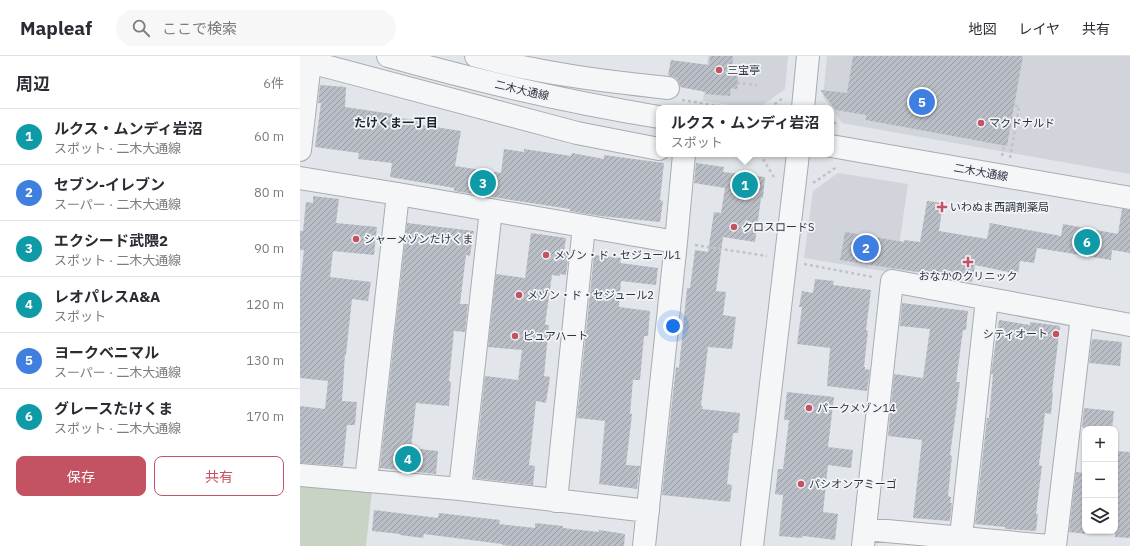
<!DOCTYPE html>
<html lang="ja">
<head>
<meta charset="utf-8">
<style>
	:root { --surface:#fff; --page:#f7f7f7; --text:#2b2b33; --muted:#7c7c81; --line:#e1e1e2; --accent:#c35262 }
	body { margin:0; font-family:"IBM Plex Sans","Noto Sans JP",sans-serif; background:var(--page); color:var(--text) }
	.controls { position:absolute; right:12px; bottom:12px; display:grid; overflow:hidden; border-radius:8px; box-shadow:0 1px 3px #0004 }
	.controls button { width:36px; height:36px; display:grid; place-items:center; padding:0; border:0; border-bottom:1px solid var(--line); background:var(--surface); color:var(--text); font:20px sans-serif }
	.you { position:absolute; left:373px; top:270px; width:14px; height:14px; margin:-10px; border:3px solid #fff; border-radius:50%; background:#1a73e8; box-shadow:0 0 0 6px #1a73e833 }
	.badge { display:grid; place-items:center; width:26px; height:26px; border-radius:50%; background:var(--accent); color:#fff; font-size:13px; font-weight:700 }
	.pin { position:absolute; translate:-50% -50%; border:2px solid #fff; box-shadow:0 1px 4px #0006 }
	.popup { position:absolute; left:356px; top:49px; width:178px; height:52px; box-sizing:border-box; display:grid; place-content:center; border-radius:8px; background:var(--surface); filter:drop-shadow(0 1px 3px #0005); font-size:13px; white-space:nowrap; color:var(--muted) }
	.popup b { font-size:15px; color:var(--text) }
	.popup::after { content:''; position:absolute; left:50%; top:100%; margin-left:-8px; border:8px solid transparent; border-top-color:var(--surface) }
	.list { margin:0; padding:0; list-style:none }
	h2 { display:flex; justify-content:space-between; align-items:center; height:52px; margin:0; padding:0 16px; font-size:17px }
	h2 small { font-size:13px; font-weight:400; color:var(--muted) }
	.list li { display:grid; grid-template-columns:26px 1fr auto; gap:12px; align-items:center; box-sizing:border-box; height:56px; padding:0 16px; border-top:1px solid var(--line) }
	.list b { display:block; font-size:15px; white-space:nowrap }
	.list p { margin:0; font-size:13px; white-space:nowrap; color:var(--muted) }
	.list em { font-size:13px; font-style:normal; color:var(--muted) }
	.actions { display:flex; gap:8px; padding:12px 16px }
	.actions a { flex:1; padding:9px 0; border:1px solid var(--accent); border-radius:8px; text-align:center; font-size:14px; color:var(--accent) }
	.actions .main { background:var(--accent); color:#fff }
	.icon { flex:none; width:22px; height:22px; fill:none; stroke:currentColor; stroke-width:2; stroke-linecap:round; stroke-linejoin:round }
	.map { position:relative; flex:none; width:830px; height:490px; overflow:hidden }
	header { display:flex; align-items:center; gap:24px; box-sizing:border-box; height:56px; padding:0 20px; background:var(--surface); border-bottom:1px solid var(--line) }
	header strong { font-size:19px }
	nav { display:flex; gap:22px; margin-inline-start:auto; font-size:14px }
	.search { width:280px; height:36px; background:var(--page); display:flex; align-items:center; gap:10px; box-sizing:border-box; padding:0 14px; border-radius:22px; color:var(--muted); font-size:15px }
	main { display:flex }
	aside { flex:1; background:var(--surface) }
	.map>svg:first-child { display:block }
</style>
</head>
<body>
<header>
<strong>Mapleaf</strong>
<div class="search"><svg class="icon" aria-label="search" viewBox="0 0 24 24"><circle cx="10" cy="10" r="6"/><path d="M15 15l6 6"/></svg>ここで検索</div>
<nav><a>地図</a><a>レイヤ</a><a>共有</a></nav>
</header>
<main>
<aside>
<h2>周辺<small>6件</small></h2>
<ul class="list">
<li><span class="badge" style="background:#0f9aa8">1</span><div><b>ルクス・ムンディ岩沼</b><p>スポット · 二木大通線</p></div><em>60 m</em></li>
<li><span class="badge" style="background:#3f7fe0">2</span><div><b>セブン-イレブン</b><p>スーパー · 二木大通線</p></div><em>80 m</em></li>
<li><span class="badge" style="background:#0f9aa8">3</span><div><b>エクシード武隈2</b><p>スポット · 二木大通線</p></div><em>90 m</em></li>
<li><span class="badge" style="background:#0f9aa8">4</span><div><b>レオパレスA&amp;A</b><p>スポット</p></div><em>120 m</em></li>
<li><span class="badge" style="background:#3f7fe0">5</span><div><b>ヨークベニマル</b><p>スーパー · 二木大通線</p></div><em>130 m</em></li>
<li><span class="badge" style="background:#0f9aa8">6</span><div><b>グレースたけくま</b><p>スポット · 二木大通線</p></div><em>170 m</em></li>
</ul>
<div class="actions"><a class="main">保存</a><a>共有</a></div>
</aside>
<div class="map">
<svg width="830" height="490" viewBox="0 0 830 490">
	<defs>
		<pattern id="building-hatch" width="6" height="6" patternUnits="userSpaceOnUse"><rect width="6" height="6" fill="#babec6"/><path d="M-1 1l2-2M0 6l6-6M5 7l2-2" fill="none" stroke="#979ba2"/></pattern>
	</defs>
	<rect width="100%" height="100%" fill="#e2e5e9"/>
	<!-- built -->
	<path fill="#d1d4db" d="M408,0h80l-3,33 -26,19h-11l-45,-7z
		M527,0h303v118l-288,-51 -19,-26z
		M538,117l70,11 -13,89 -91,-15 9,-67z"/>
	<!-- park -->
	<path fill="#c8d3c4" d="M0,428l72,7 -6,55h-66z"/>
	<!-- building -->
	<path fill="url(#building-hatch)" d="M410,0h23l-2,19h7l-1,14 -6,-1 -1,8 -24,-2v-2l-26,-5 -1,-4 -3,-5 -8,-3 3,-15 38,5z
		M553,0h170l-16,90 -141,-26v-5l-30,-5 -16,-20 27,3z
		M20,29l26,2 -1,20 47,7v3l31,4 -1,4 39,6 -6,35 46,7 3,-24 20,3v-3l47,7 1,-3 32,6v-4l60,8 -4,37 3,1 -3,21 -60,-6 -30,-5v-2l-116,-18v-3l-64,-11 2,-14 -34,-4 1,-6 -44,-6 6,-44h-3z
		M396,107l28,4 -1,5 42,5 -2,21h-2l-6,44 -32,-5 -7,54 10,1 -3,23 13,2 -4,32 -24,-2 -7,59h2l-1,3 38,4 -2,20h-5l-6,51 5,1 -2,17 -68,-7 10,-93 4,-35 3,1 8,-80h3l5,-38 13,2 6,-40 7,1 4,-25 -31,-5z
		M13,140l26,3 -3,24 41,4 -3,28 -41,-4 -3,26 41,5 -3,19 -16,-2 -6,56 -1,-1 -3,47 15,1 -2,23h-8l-4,41 -43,-3v-57l25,3 3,-28 -28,-3v-93l4,-35h-4v-19h3l3,-29 7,1z
		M627,145l16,2 -4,28 48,8 3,-16 71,13 2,-12 55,10 4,-25 8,1v43l-18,-3 -1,10 -74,-12 -3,15 -14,-2 -2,13 -43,-9 -3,17 -30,-6 -102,-16 5,-28 59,10v-2l16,2z
		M107,167l67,8 -4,25 -4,-1 -6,49h8l-3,28 -11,-1 -5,50 2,1 -2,24 -33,-3 -5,45 27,3 -2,23 -56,-6z
		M231,177l35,5 -2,13h5l-3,24 -6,-1v2l-8,-1 -7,50h4l-5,51 6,1 -4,26 -10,-2 -7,64 6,1 -2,19 -59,-7 11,-102 33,4 4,-30 -34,-3 8,-73 29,4z
		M294,199l27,3 -1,5 38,5 -2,17 -35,-4 -2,26 31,4 -2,25h-4l-4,44h-7l-3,34h2l-6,51 14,1 -3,23 -38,-5 6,-63 -28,-3z
		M515,223l19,2 -1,4 38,5 -5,40 2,1 -4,36h1v2l5,1 -3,21 -40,-5 3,-38 -33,-4 5,-37h-3l3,-16 11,2z
		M602,247l66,8 -2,19h-3l-7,52h4l-10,73 2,1 -4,40 3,1 -1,6h2l-2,18h-1l-36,-3 9,-78 -34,-4 6,-62 29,4 7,-49 -30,-3z
		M699,264l31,5v-3l30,4 -8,66 1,1 -2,21 -6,-1 -6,52 3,1 -6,48h2l-2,17 -31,-2v-2l-30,-3 12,-106h2l4,-44h-2z
		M792,283l30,3 -2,24 -31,-3z
		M487,336l47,5 -6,50 25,3 -2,18 -23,-3 -5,47 15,2 -3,26 -32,-4 -1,2 -23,-2 4,-41 -8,-1 3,-25h5l6,-49h-5z
		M784,352l30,3 -2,18h-28v-1l-2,-1z
		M815,395l15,1v86l-15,-1z
		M776,416l9,1v61l-16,-2z
		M74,454l64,8 1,-5 61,7 -1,4 36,4v-5l28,3v2l36,4v-2l26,4 -1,12h-113l-9,-1v-1l-78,-10 -1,4 -23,-3v-1l-28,-3z"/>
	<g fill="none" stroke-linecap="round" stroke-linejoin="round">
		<defs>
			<path id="minor" d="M88,0c89,25 179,46 271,61
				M176,0c62,17 127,25 192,32
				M0,2l10,4 267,71 82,16
				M503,52l5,-52
				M531,90l299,52
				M0,94l10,-88
				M0,122l98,16 278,48
				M0,419l160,14 188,22
				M66,425l32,-287
				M160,433l31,-279
				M256,445l28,-275
				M565,473l184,17
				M661,481l26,-238
				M344,490l32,-304 8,-88
				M452,490l46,-392
				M563,490l29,-265 238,44
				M755,490l27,-230"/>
		</defs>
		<!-- minor casing -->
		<use href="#minor" stroke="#a8acb3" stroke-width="24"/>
		<!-- path -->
		<path stroke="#c1c3c8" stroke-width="2.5" stroke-dasharray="3 3" stroke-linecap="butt" d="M437,27l20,2
			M382,44l51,8
			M470,52l14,-11
			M531,61l7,10
			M460,98l15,25
			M702,100l2,-10
			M710,102l9,-52h-5
			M513,127l22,-15v-3
			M395,189l72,11
			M504,208l69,13"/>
		<!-- minor -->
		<use href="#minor" stroke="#f5f6f8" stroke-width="22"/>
	</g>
	<!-- markers -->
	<g fill="#c35262" stroke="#f2f4f7" stroke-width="1.5">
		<circle cx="419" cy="14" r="4"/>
		<circle cx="681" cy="67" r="4"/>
		<path d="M640 145h4v4h4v4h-4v4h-4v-4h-4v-4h4z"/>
		<circle cx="434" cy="171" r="4"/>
		<circle cx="56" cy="183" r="4"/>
		<circle cx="246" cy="199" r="4"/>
		<path d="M666 200h4v4h4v4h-4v4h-4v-4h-4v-4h4z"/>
		<circle cx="219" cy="239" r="4"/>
		<circle cx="756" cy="278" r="4"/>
		<circle cx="215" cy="280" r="4"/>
		<circle cx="509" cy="352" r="4"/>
		<circle cx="501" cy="428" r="4"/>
	</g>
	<g text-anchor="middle" stroke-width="3.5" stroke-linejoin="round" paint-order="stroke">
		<!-- poi labels -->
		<g font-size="11" fill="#2c3340" stroke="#f2f4f7" text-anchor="start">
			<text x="427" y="18">三宝亭</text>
			<text x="689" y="71">マクドナルド</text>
			<text x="650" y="155">いわぬま西調剤薬局</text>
			<text x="442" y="175">クロスロードS</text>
			<text x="64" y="187">シャーメゾンたけくま</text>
			<text x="254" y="203">メゾン・ド・セジュール1</text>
			<text x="668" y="224" text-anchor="middle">おなかのクリニック</text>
			<text x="227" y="243">メゾン・ド・セジュール2</text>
			<text x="748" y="282" text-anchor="end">シティオート</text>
			<text x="223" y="284">ピュアハート</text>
			<text x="517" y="356">パークメゾン14</text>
			<text x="509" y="432">パシオンアミーゴ</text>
		</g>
		<!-- street labels -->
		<g font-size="11" fill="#2c3340" stroke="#f2f4f7">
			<text transform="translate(222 34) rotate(13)" y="4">二木大通線</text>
			<text transform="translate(681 116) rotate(10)" y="4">二木大通線</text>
		</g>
		<!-- neighbourhood labels -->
		<g font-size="12" font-weight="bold" fill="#1e2431" stroke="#f2f4f7">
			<text x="96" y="71">たけくま一丁目</text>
		</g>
	</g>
</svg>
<div class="controls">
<button>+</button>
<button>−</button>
<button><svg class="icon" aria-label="layers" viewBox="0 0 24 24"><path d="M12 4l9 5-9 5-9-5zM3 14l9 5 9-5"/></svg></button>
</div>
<div class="you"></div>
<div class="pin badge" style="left:445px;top:129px;background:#0f9aa8">1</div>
<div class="popup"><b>ルクス・ムンディ岩沼</b>スポット</div>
<div class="pin badge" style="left:566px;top:192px;background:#3f7fe0">2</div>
<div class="pin badge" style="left:183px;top:127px;background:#0f9aa8">3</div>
<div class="pin badge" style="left:108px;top:403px;background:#0f9aa8">4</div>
<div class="pin badge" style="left:622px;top:46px;background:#3f7fe0">5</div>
<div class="pin badge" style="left:787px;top:186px;background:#0f9aa8">6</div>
</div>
</main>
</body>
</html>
